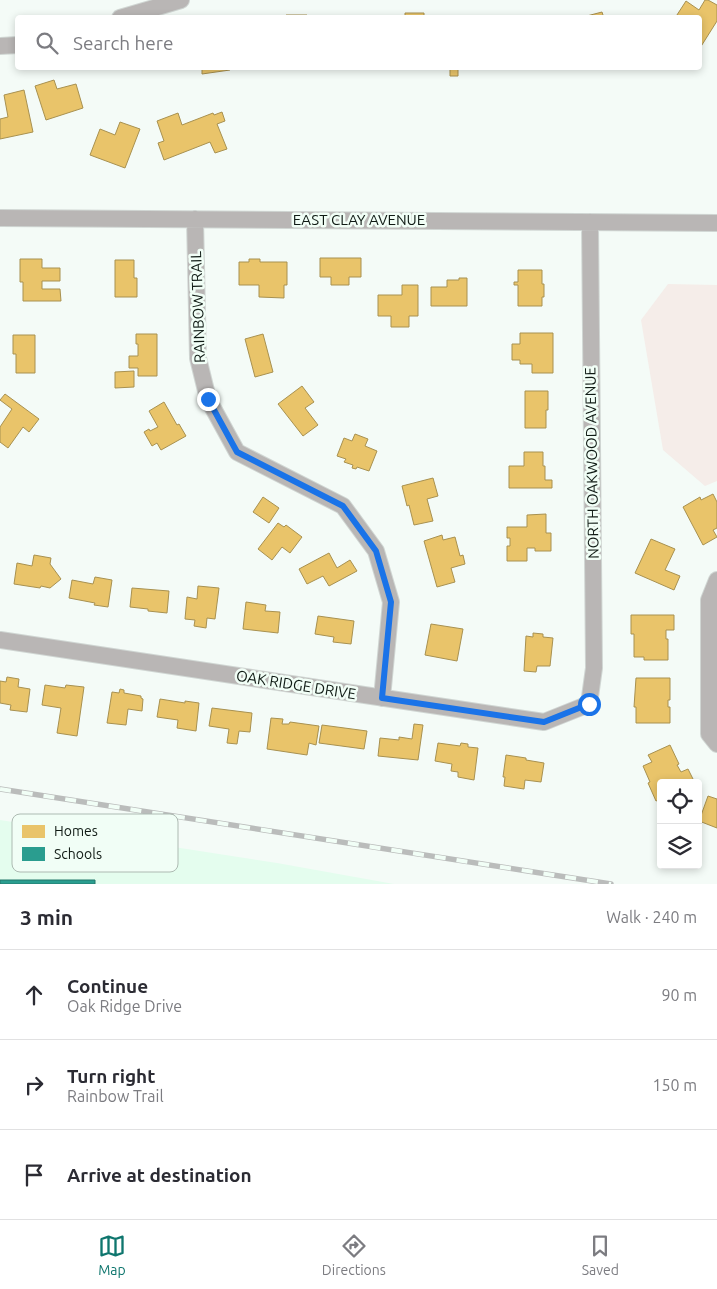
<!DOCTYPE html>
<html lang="en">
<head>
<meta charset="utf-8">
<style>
	:root { --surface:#fff; --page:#f7f7f7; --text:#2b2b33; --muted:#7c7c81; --line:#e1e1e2; --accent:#0f766e }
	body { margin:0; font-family:Ubuntu,sans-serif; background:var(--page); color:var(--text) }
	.controls { position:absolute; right:15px; bottom:15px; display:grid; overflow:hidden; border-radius:5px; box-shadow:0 2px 8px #0003 }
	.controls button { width:45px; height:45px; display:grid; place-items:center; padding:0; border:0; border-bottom:1px solid var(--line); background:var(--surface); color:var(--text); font:25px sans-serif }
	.stop { position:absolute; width:15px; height:15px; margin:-11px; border:4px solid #1a73e8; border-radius:50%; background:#fff }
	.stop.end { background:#1a73e8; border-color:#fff; box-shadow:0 1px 5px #0008 }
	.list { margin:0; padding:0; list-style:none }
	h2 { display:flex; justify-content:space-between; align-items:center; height:65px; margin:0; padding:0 20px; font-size:21px }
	h2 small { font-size:16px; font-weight:400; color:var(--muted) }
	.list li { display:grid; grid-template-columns:32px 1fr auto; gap:15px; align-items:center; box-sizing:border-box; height:90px; padding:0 20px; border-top:1px solid var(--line) }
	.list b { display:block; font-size:19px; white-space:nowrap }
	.list p { margin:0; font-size:16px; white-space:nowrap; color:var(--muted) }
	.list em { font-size:16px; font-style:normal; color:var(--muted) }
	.icon { flex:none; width:28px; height:28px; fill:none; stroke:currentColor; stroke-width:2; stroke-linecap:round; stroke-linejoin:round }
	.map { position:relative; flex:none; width:717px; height:884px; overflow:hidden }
	.search { position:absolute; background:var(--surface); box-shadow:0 2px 8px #0003; left:15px; right:15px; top:15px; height:55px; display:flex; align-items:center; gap:12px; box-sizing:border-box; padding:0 18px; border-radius:5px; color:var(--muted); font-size:19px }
	.sheet { height:335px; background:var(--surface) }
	nav { display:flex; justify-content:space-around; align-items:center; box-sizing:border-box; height:70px; border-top:1px solid var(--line); background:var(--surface); font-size:14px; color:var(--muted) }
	nav a { display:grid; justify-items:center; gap:2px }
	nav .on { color:var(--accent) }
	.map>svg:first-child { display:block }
</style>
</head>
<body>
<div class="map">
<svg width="717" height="884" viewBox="0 0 717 884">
	<rect width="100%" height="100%" fill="#f4fbf7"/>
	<!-- built -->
	<path fill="#e4fdee" d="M0,820l277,43 117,21h-394z"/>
	<!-- green -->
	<path fill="#f5ede9" d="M668,284l49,1v196l-12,5 -42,-36 -22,-130z"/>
	<!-- homes -->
	<path fill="#e9c46a" stroke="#a89150" d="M705,0h3l9,5v16l-17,27v-30h-25l11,-17 13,9z
		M602,12l2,6h-21v-1z
		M405,13h19v5h-19z
		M286,15h21v3h-21z
		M202,68h28v2l-28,4z
		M450,68h8v8h-8z
		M54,80l3,9 19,-5 7,24 -37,12 -11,-34z
		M24,90l9,42 -33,7v-20l8,-2 -4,-22z
		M222,112l3,9 -8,3 10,25 -12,4 -5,-11 -46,18 -6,-17 6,-2 -7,-20 21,-8 4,12 31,-12 1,2z
		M120,122l20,7 -15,39 -35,-13 10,-26 15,6z
		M320,258h41v19h-12v8h-18v-8h-11z
		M20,259h22v9h18v13h-18v8h18l1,12h-38v-19h-3z
		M249,259h11v3h27v23h-3v13l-25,-1v-12h-20v-23h10z
		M115,260h19v18h3v19h-22z
		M518,270h24v14h2v13h-2v9h-24v-21h-4v-3h4z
		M459,278h8v28h-36v-19h16v-7h12z
		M402,285h16v31h-9v11h-18v-11h-13v-21h24z
		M520,333h33v40h-21v-9h-12v-4h-8v-16h8z
		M136,334h21v42h-19v-8h-9v-12h9v-12h-2z
		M263,334l10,38 -18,5 -10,-38z
		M13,335h22v38h-19v-19h-3z
		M134,371v16l-19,1v-16z
		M302,386l12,16 -9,6 13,17 -15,11 -25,-32z
		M525,391h23v19h-2v18h-21z
		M5,394l34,25 -10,13 -6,-5 -15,21 -8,-6v-15l12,-18 -12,-9z
		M164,402l13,23 2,-1 7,12 -25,14 -4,-7 -5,3 -8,-14 5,-3 1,2 8,-4 -9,-16z
		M355,434l13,5 -3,7 12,5 -8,20 -12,-4 -1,2 -4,-1 1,-3 -9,-3 2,-3 -9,-3 7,-18 8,3z
		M524,452h19v14h2v14h7v8h-43v-22h15z
		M433,478l5,18 -11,3 6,22 -19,4 -5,-20 -2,1 -5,-20z
		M713,494l4,8v26l-4,2 4,7 -14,8 -20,-38 17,-10 1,3z
		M263,497l16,11 -10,15 -16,-11z
		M546,514v19h5v18h-16v-3h-8v13h-20v-15h3v-8h-3v-11h20v-12z
		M278,523l6,4 2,-2 16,12 -12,16 -8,-6 -10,13 -14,-11z
		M442,535l1,5 12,-3 5,19 3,-1 2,9 -14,4 4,14 -18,5 -13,-46z
		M651,539l24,10 -10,21 15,6 -6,14 -39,-17z
		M329,553l8,15 13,-8 7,11 -28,15 -6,-10 -16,8 -8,-15z
		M34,555l17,3 -1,6 11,15 -11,9 -9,-2 -1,2 -26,-4 3,-21 15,3z
		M95,577l17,3 -4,27 -14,-2 1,-2 -26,-5 3,-18 21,4z
		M198,586l21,2 -4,31 -8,-1 -1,10 -12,-2 1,-6 -10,-1 2,-22 10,2z
		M132,588l37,3 -2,22 -19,-2v-2l-18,-2z
		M246,602l20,3 -1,6 15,1 -2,21 -35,-4z
		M631,615h43v15h-8v9h2v21h-24v-3h-10v-23h-3z
		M318,616l36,5 -3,23 -18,-2 1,-5 -19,-3z
		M431,624l32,5 -6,32 -32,-6z
		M533,633l10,1v3l10,1 -3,28h-13l-1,6 -12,-1 2,-35 7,1z
		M7,677l12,2 -1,8 12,2 -3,23 -17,-2 1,-5 -11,-2v-22l6,1z
		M636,678h34v22h-2v7h2v16h-34v-16h-2z
		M45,685l20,3 1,-3 18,2 -7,49 -20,-3 4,-25 -19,-3z
		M120,689l4,1v3l17,3v2l2,1 -1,12 -14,-2 -2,16 -19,-2 5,-31 7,1z
		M160,699l25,4v-2l14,2 -3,28 -19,-3 1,-8 -21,-3z
		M212,708l40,5 -2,19 -11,-1 -2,13 -10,-1 2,-14 -20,-3z
		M271,718l12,1 -1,5h7l1,-2 29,4 -3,19 -7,-2 -2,12 -40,-6z
		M414,724l9,1 -5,35 -40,-4 2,-18 19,2v-3l13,2z
		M322,725l45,6 -3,18 -45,-6z
		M438,743l22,3 1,-3 7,1v3l10,1 -4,32 -16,-3v-5l-7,-1 1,-7 -17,-3z
		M670,745l9,19 -2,1 4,7 7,-3 7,14h-34v16l-5,2 -8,-18 2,-1 -7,-16 9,-4 -4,-7z
		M506,755l20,3v2l18,3 -3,19 -16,-2 -1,9 -20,-3 1,-9h-2z
		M708,796l9,3v29l-18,-7z"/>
	<!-- schools -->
	<path fill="#2a9d8f" stroke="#22766a" d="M0,880h95v4h-95z"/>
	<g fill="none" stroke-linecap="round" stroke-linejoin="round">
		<defs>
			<path id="minor" d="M120,18l61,-18
				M0,46l18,-1
				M0,218l717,5
				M195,219l3,139 10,41 29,53 106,54 33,45 15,51 -9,96
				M717,580l-8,20v134l8,10
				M0,640l544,82 45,-18 5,-36 -4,-446"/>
		</defs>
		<!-- minor casing -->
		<use href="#minor" stroke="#d0d6d3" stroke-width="18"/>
		<!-- minor -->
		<use href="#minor" stroke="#b9b6b5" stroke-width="16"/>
		<defs>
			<path id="rail" d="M0,789l611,95"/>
		</defs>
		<!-- rail casing -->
		<use href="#rail" stroke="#babcbb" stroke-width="5.5"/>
		<!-- rail -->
		<use href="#rail" stroke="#f1fef6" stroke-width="4" stroke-dasharray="11" stroke-linecap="butt"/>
	</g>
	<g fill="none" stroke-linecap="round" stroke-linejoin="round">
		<!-- route -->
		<path stroke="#1a73e8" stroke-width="6" d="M208,399l29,53 106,54 33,45 15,51 -9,96 162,24 45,-18"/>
	</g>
	<g text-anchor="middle" stroke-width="5" stroke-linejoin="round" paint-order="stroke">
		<!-- street labels -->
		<g font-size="15" fill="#0f1a14" stroke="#f1fef6">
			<text x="359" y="225">EAST CLAY AVENUE</text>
			<text transform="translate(198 307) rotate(-92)" y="5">RAINBOW TRAIL</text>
			<text transform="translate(592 463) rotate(-91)" y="5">NORTH OAKWOOD AVENUE</text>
			<text transform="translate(296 685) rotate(9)" y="5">OAK RIDGE DRIVE</text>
		</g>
	</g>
	<!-- legend -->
	<rect x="12" y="814" width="166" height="58" rx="8" fill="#f1fef6" stroke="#adbab2" stroke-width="1"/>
	<rect x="22" y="825" width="23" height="13" fill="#e9c46a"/>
	<rect x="22" y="847" width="23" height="14" fill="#2a9d8f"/>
	<g font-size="14" fill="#0f1a14">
		<text x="54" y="836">Homes</text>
		<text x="54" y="859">Schools</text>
	</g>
</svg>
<div class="controls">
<button><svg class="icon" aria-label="locate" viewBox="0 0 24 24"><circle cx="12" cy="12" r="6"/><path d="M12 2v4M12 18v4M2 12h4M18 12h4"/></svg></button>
<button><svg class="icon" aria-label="layers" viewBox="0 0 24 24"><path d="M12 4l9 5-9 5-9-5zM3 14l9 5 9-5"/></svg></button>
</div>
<div class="stop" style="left:589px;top:704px"></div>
<div class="stop end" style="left:208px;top:399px"></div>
<div class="search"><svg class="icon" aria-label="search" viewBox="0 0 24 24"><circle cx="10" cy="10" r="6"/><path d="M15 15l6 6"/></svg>Search here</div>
</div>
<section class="sheet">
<h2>3 min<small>Walk · 240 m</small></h2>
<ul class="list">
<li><svg class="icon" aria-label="ahead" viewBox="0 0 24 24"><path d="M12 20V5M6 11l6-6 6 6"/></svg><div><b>Continue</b><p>Oak Ridge Drive</p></div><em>90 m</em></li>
<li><svg class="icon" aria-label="right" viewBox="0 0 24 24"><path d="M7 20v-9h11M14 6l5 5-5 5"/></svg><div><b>Turn right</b><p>Rainbow Trail</p></div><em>150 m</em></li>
<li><svg class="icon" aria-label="arrive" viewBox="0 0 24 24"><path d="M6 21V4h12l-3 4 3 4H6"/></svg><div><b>Arrive at destination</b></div></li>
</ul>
</section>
<nav>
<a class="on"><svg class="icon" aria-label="map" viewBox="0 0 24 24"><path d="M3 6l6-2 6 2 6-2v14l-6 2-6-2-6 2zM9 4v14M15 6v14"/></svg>Map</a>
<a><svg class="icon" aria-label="directions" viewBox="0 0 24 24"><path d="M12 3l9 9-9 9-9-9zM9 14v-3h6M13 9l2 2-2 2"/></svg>Directions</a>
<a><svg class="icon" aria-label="saved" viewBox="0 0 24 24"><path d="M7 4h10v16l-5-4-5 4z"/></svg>Saved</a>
</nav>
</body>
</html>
